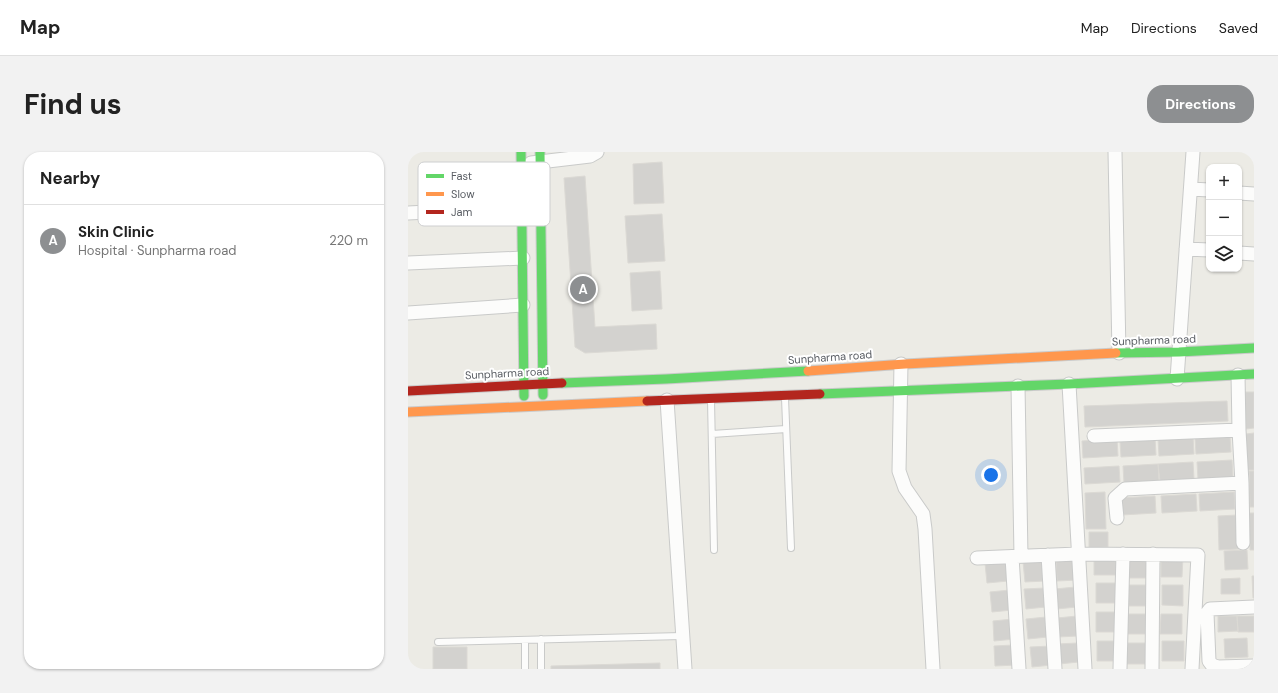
<!DOCTYPE html>
<html lang="en">
<head>
<meta charset="utf-8">
<style>
	:root { --surface:#fff; --page:#f2f2f2; --text:#222; --muted:#767676; --line:#e0e0e0; --accent:#8d8f91 }
	body { margin:0; font-family:"DM Sans",sans-serif; background:var(--page); color:var(--text) }
	.controls { position:absolute; right:12px; top:12px; display:grid; overflow:hidden; border-radius:8px; box-shadow:0 1px 3px #0004 }
	.controls button { width:36px; height:36px; display:grid; place-items:center; padding:0; border:0; border-bottom:1px solid var(--line); background:var(--surface); color:var(--text); font:20px sans-serif }
	.you { position:absolute; left:583px; top:323px; width:14px; height:14px; margin:-10px; border:3px solid #fff; border-radius:50%; background:#1a73e8; box-shadow:0 0 0 6px #1a73e833 }
	.badge { display:grid; place-items:center; width:26px; height:26px; border-radius:50%; background:var(--accent); color:#fff; font-size:13px; font-weight:700 }
	.pin { position:absolute; translate:-50% -50%; border:2px solid #fff; box-shadow:0 1px 4px #0006 }
	.list { margin:0; padding:0; list-style:none }
	h2 { display:flex; justify-content:space-between; align-items:center; height:52px; margin:0; padding:0 16px; font-size:17px }
	h2 small { font-size:13px; font-weight:400; color:var(--muted) }
	.list li { display:grid; grid-template-columns:26px 1fr auto; gap:12px; align-items:center; box-sizing:border-box; height:72px; padding:0 16px; border-top:1px solid var(--line) }
	.list b { display:block; font-size:15px; white-space:nowrap }
	.list p { margin:0; font-size:13px; white-space:nowrap; color:var(--muted) }
	.list em { font-size:13px; font-style:normal; color:var(--muted) }
	.icon { flex:none; width:22px; height:22px; fill:none; stroke:currentColor; stroke-width:2; stroke-linecap:round; stroke-linejoin:round }
	.map { position:relative; flex:none; width:846px; height:517px; overflow:hidden; border-radius:16px }
	header { display:flex; align-items:center; gap:24px; box-sizing:border-box; height:56px; padding:0 20px; background:var(--surface); border-bottom:1px solid var(--line) }
	header strong { font-size:19px }
	nav { display:flex; gap:22px; margin-inline-start:auto; font-size:14px }
	.intro { display:flex; align-items:center; justify-content:space-between; box-sizing:border-box; height:96px; padding:0 24px }
	h1 { margin:0; font-size:28px }
	.button { padding:10px 18px; border-radius:16px; background:var(--accent); color:#fff; font-size:14px; font-weight:700 }
	main { display:flex; gap:24px; padding:0 24px }
	aside { flex:1; background:var(--surface); border-radius:16px; box-shadow:0 1px 3px #0004 }
	.map>svg:first-child { display:block }
</style>
</head>
<body>
<header>
<strong>Map</strong>
<nav><a>Map</a><a>Directions</a><a>Saved</a></nav>
</header>
<div class="intro"><h1>Find us</h1><a class="button">Directions</a></div>
<main>
<aside>
<h2>Nearby<small></small></h2>
<ul class="list">
<li><span class="badge">A</span><div><b>Skin Clinic</b><p>Hospital · Sunpharma road</p></div><em>220 m</em></li>
</ul>
</aside>
<div class="map">
<svg width="846" height="517" viewBox="0 0 846 517">
	<rect width="100%" height="100%" fill="#ecebe5"/>
	<!-- building -->
	<path fill="#d3d2cf" stroke="#dbd9d4" d="M254,10l2,41 -30,1 -1,-40z
		M177,24l10,151 61,-3 1,25 -72,4 -10,-6 -11,-169z
		M254,62l3,47 -37,2 -3,-47z
		M252,119l2,38 -30,2 -2,-38z
		M837,240h9v36l-8,1z
		M819,249l1,20 -143,6 -1,-21z
		M846,281v37h-7l-1,-36z
		M785,284l1,18 -35,2 -1,-18z
		M822,284l1,16 -35,2 -1,-16z
		M747,286l1,17 -35,2 -1,-16z
		M709,287l1,17 -35,2 -1,-17z
		M824,308l1,17 -35,2 -1,-17z
		M785,310l1,17 -34,2 -2,-17z
		M750,312l1,17 -35,2 -1,-17z
		M711,314l1,16 -35,2 -1,-16z
		M841,319h5v36h-4z
		M697,340l1,37h-20l-1,-36z
		M826,340l1,17 -35,2 -1,-17z
		M788,342l1,17 -35,2 -1,-17z
		M747,344l1,17 -34,2 -1,-17z
		M841,361h5v37h-4z
		M829,363l2,34 -20,1 -1,-34z
		M681,380h19v15l-19,1z
		M839,398l1,19 -23,1 -1,-19z
		M686,403h22v20h-22z
		M753,404h22l-1,21h-21z
		M718,406h21v20h-22z
		M668,408l2,20 -21,1 -1,-20z
		M598,409l2,20 -21,2 -2,-20z
		M636,409l1,20 -20,1 -2,-20z
		M844,424h2v22h-1z
		M832,426v16h-19v-15z
		M688,431h21v20h-21z
		M716,433h22v21h-22z
		M754,433h21v21l-21,-1z
		M667,435l2,20 -20,2 -2,-20z
		M637,436l1,19 -20,2 -2,-20z
		M602,438l2,20 -20,2 -2,-20z
		M688,460h21v20h-21z
		M717,462h22v20h-22z
		M753,462h21v20h-22z
		M669,464l1,20 -20,1 -1,-19z
		M810,464h19l1,15 -20,1z
		M829,464h17v16h-16z
		M638,465l2,20 -20,2 -2,-20z
		M605,467l2,20 -21,2 -1,-20z
		M839,486l1,19 -23,1 -1,-19z
		M689,489h21v20h-21z
		M754,489h22v20h-22z
		M669,491l2,19 -20,2 -2,-20z
		M717,491h22v21h-22z
		M606,493l2,20 -21,1 -1,-20z
		M643,494l1,19 -20,2 -2,-20z
		M25,495h34v22h-34z
		M252,511v6h-109v-3z"/>
	<g fill="none" stroke-linecap="round" stroke-linejoin="round">
		<defs>
			<path id="lane" d="M377,246l6,150
				M303,248l3,150
				M304,282l74,-5
				M133,487v30
				M30,490l244,-6
				M117,517v-29"/>
			<path id="street" d="M707,0l4,201
				M123,11l59,-7 7,-4
				M783,37l18,1
				M831,41l15,1
				M0,61l114,-6
				M778,97l23,1
				M831,101l15,1
				M0,111l115,-5
				M0,161l115,-8
				M493,212l-2,107 6,17 18,26 2,15 8,140
				M830,223l1,55
				M769,227l16,-227
				M661,232l16,285
				M610,234l3,170
				M259,248l18,269
				M686,284l145,-6 3,53 1,60
				M709,366l-2,-20 10,-9 117,-6
				M640,403l7,114
				M604,405l7,112
				M569,406l101,-4 120,1 -6,114
				M846,455l-44,2 -3,4 2,48 3,4 6,2 36,-1
				M712,517l3,-115
				M744,517l1,-115"/>
			<path id="fast" d="M113,0l3,244
				M132,0l3,243
				M708,201l63,-1 75,-4
				M154,231l104,-4 142,-8
				M412,242l249,-10 185,-10"/>
			<path id="slow" d="M400,219l97,-7 211,-11
				M0,260l239,-11"/>
			<path id="jam" d="M0,239l154,-8
				M239,249l173,-7"/>
		</defs>
		<!-- lane casing -->
		<use href="#lane" stroke="#c9cac9" stroke-width="8"/>
		<!-- street casing -->
		<use href="#street" stroke="#c9cac9" stroke-width="15"/>
		<!-- fast casing -->
		<use href="#fast" stroke="#cacaca" stroke-width="11"/>
		<!-- slow casing -->
		<use href="#slow" stroke="#cacaca" stroke-width="11"/>
		<!-- jam casing -->
		<use href="#jam" stroke="#cacaca" stroke-width="11"/>
		<!-- lane -->
		<use href="#lane" stroke="#fcfcfb" stroke-width="6"/>
		<!-- street -->
		<use href="#street" stroke="#fcfcfb" stroke-width="13"/>
		<!-- fast -->
		<use href="#fast" stroke="#63d668" stroke-width="9"/>
		<!-- slow -->
		<use href="#slow" stroke="#ff974d" stroke-width="9"/>
		<!-- jam -->
		<use href="#jam" stroke="#b3261e" stroke-width="9"/>
	</g>
	<g text-anchor="middle" stroke-width="4" stroke-linejoin="round" paint-order="stroke">
		<!-- street labels -->
		<g font-size="11" fill="#5a5e64" stroke="#fff">
			<text transform="translate(746 188) rotate(-2)" y="4">Sunpharma road</text>
			<text transform="translate(422 205) rotate(-4)" y="4">Sunpharma road</text>
			<text transform="translate(99 221) rotate(-3)" y="4">Sunpharma road</text>
		</g>
	</g>
	<!-- legend -->
	<rect x="10" y="10" width="132" height="64" rx="6" fill="#fff" stroke="#cecfd0" stroke-width="1"/>
	<rect x="18" y="22" width="18" height="4" fill="#63d668"/>
	<rect x="18" y="40" width="18" height="4" fill="#ff974d"/>
	<rect x="18" y="58" width="18" height="4" fill="#b3261e"/>
	<g font-size="11" fill="#5a5e64">
		<text x="43" y="28">Fast</text>
		<text x="43" y="46">Slow</text>
		<text x="43" y="64">Jam</text>
	</g>
</svg>
<div class="controls">
<button>+</button>
<button>−</button>
<button><svg class="icon" aria-label="layers" viewBox="0 0 24 24"><path d="M12 4l9 5-9 5-9-5zM3 14l9 5 9-5"/></svg></button>
</div>
<div class="you"></div>
<div class="pin badge" style="left:175px;top:137px">A</div>
</div>
</main>
</body>
</html>
